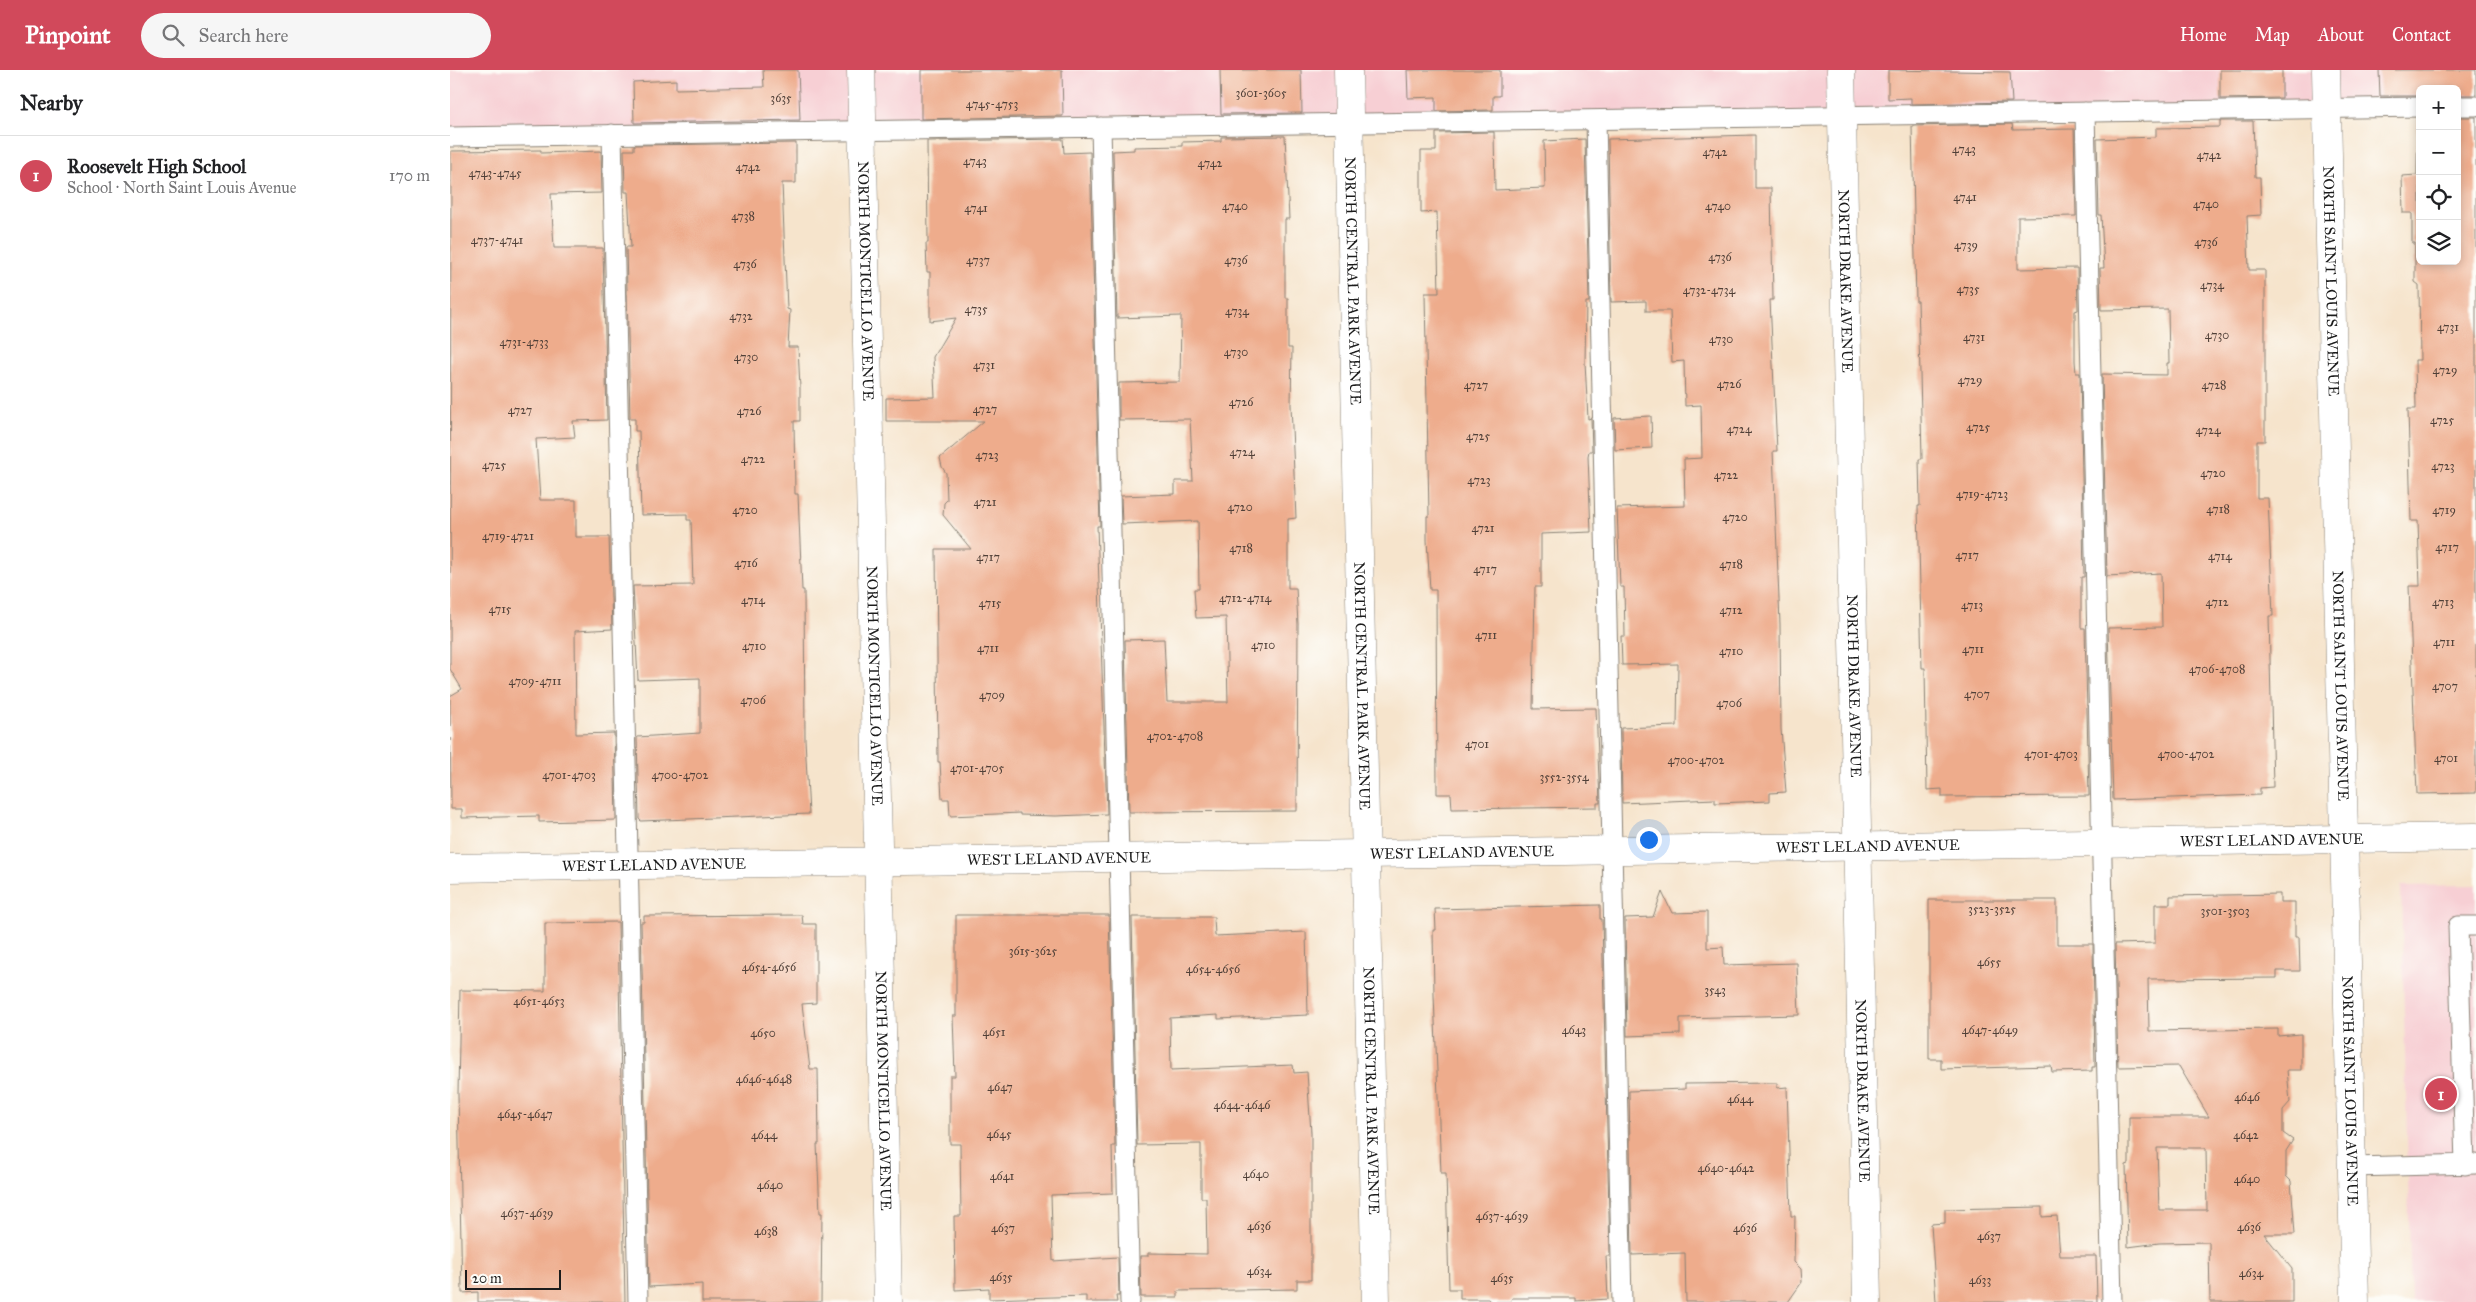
<!DOCTYPE html>
<html lang="en">
<head>
<meta charset="utf-8">
<style>
	:root { --surface:#fff; --page:#f6f6f6; --text:#202124; --muted:#757577; --line:#e0e0e0; --accent:#d1495b }
	body { margin:0; font-family:"IM FELL Great Primer",serif; background:var(--page); color:var(--text) }
	.controls { position:absolute; right:15px; top:15px; display:grid; overflow:hidden; border-radius:8px; box-shadow:0 2px 8px #0003 }
	.controls button { width:45px; height:45px; display:grid; place-items:center; padding:0; border:0; border-bottom:1px solid var(--line); background:var(--surface); color:var(--text); font:25px sans-serif }
	.scale { position:absolute; left:15px; bottom:12px; width:96px; box-sizing:border-box; padding-left:5px; border:2px solid #1c1c1c; border-top:0; font-size:14px; line-height:18px; white-space:nowrap; color:#1c1c1c; -webkit-text-stroke:4px #fdfcf7; paint-order:stroke }
	.you { position:absolute; left:1198px; top:769px; width:18px; height:18px; margin:-12px; border:4px solid #fff; border-radius:50%; background:#1a73e8; box-shadow:0 0 0 8px #1a73e833 }
	.badge { display:grid; place-items:center; width:32px; height:32px; border-radius:50%; background:var(--accent); color:#fff; font-size:16px; font-weight:700 }
	.pin { position:absolute; translate:-50% -50%; border:2px solid #fff; box-shadow:0 1px 5px #0006 }
	.list { margin:0; padding:0; list-style:none }
	h2 { display:flex; justify-content:space-between; align-items:center; height:65px; margin:0; padding:0 20px; font-size:21px }
	h2 small { font-size:16px; font-weight:400; color:var(--muted) }
	.list li { display:grid; grid-template-columns:32px 1fr auto; gap:15px; align-items:center; box-sizing:border-box; height:80px; padding:0 20px; border-top:1px solid var(--line) }
	.list b { display:block; font-size:19px; white-space:nowrap }
	.list p { margin:0; font-size:16px; white-space:nowrap; color:var(--muted) }
	.list em { font-size:16px; font-style:normal; color:var(--muted) }
	.icon { flex:none; width:28px; height:28px; fill:none; stroke:currentColor; stroke-width:2; stroke-linecap:round; stroke-linejoin:round }
	.map { position:relative; flex:none; width:2026px; height:1232px; overflow:hidden }
	header { display:flex; align-items:center; gap:30px; box-sizing:border-box; height:70px; padding:0 25px; background:var(--accent); color:#fff }
	header strong { font-size:24px }
	nav { display:flex; gap:28px; margin-inline-start:auto; font-size:18px }
	.search { width:350px; height:45px; background:var(--page); display:flex; align-items:center; gap:12px; box-sizing:border-box; padding:0 18px; border-radius:28px; color:var(--muted); font-size:19px }
	main { display:flex }
	aside { flex:1; background:var(--surface) }
	.map>svg:first-child { display:block }
</style>
</head>
<body>
<header>
<strong>Pinpoint</strong>
<div class="search"><svg class="icon" aria-label="search" viewBox="0 0 24 24"><circle cx="10" cy="10" r="6"/><path d="M15 15l6 6"/></svg>Search here</div>
<nav><a>Home</a><a>Map</a><a>About</a><a>Contact</a></nav>
</header>
<main>
<aside>
<h2>Nearby<small></small></h2>
<ul class="list">
<li><span class="badge">1</span><div><b>Roosevelt High School</b><p>School · North Saint Louis Avenue</p></div><em>170 m</em></li>
</ul>
</aside>
<div class="map">
<svg width="2026" height="1232" viewBox="0 0 2026 1232">
	<rect width="100%" height="100%" fill="#fdfcf7"/>
	<filter id="ink" filterUnits="userSpaceOnUse"><feTurbulence type="fractalNoise" baseFrequency=".02" numOctaves="2"/><feDisplacementMap in="SourceGraphic" scale="10" xChannelSelector="R" yChannelSelector="G"/><feConvolveMatrix kernelMatrix="1 2 1 2 8 2 1 2 1" color-interpolation-filters="sRGB"/></filter>
	<filter id="wash" filterUnits="userSpaceOnUse"><feTurbulence type="fractalNoise" baseFrequency=".0096" numOctaves="4" result="noise"/><feDisplacementMap in="SourceGraphic" scale="20" xChannelSelector="R" yChannelSelector="G"/><feGaussianBlur stdDeviation="1.12" result="paint"/><feColorMatrix in="noise" values="0 0 0 0 0 0 0 0 0 0 0 0 0 0 0 0 0 1.4 0 .05"/><feComposite in="paint" operator="in"/></filter>
	<g filter="url(#wash)">
		<rect width="100%" height="100%" fill="#f6e4cc"/>
		<!-- built -->
		<path fill="#f7cfd4" d="M0,0h2026v40h-19v-21h-37v22l-1970,28z
			M2026,815v417h-65l-10,-416z"/>
		<g id="blocks">
			<!-- building -->
			<path fill="#eeac8c" fill-rule="evenodd" d="M313,0h35l2,50 -166,3 -1,-41 43,-2v9l88,-2z
				M471,0h141l1,46 -142,3z
				M770,0h81l1,43 -81,1z
				M957,0h93v26h-7v14l-57,1v-14l-28,1z
				M1438,0l122,2 2,30 -101,2v-6l-23,1z
				M1770,0h62v28l-62,1z
				M1929,0h97v25h-19v-6h-37v7h-40z
				M2007,47h19v676l-59,1 -8,-208h11l-2,-65h-7l-3,-112h8l-1,-49h5l-1,-75 -4,-3v-39h-3v-30h-9l-1,-37 15,-1 1,-57h2v143h37z
				M1770,51h33l2,56h5l1,38 -14,1 2,54h16v171h-8v57h11l5,118h-4l4,171 -13,1v7l-147,5 -5,-172 54,-1 -1,-54 -54,3 -5,-202 65,1v-12h2l-1,-54 -67,1 -1,-42h4l-3,-53h-2l-2,-76 59,-2v-9l64,-1z
				M1562,54l1,6 61,-1 2,87 -58,1v52l59,-1 1,42 -3,1v50l1,12h4l4,204h-3v51h4l4,168 -147,1v-8l-15,1 -2,-122h-3l-4,-162h2l-1,-47h3l-2,-86 -2,-72h-2l-4,-175z
				M1044,62l1,58 50,-2 -1,-47 41,-2 4,163h-3l-1,60 3,57 3,-1 1,33h-3l-1,5 3,76 -50,2v53h-6l-2,122 63,-1 4,95h-3v4l-145,2 -1,-15h-14l-1,-204h-6l-3,-50v-24h2l-4,-223h14l-2,-81 -16,1v-62h15v-18z
				M1305,65v53h16l2,112h-3l7,151h-4l7,173 1,105 5,63 -16,1v8l-55,2v-4l-93,4 -1,-75 56,-2 1,-62 -56,1 -1,-29h4l-1,-49h-4l-3,-79 68,-2 -1,-47 18,-1 -1,-53 -16,1 -1,-45 -12,1 -2,-51h-24v-10l-35,1 -3,-163z
				M835,66l4,83h-4v79h3v50h4l-1,57 5,113 -8,1v69h8l2,36 -1,187 -168,1 -4,-172 39,-1 3,63h61l-2,-85 -30,1 -2,-29h5l-1,-68 -76,3 -1,-28 54,-2v-13h18l-3,-62 -71,1v-37l61,-1 1,-66 -64,2 -4,-167 21,-1v-3l48,-1v-4l39,-1v-4z
				M613,69l1,14 26,-1 10,374h-3l10,288 -51,2 -36,-1v-2l-70,3 -1,-17h-7l-2,-37h-2l-2,-213h35l-28,-34 1,-12 3,-3 -1,-27 -4,-6 -2,-9 44,-37h-98v-23l49,-1 -2,-40 23,-39 -26,3v-49h-3l-1,-29h2l-1,-102z
				M346,73v40h-14l5,126 3,1 -2,37h10l2,41v33h-6l1,73h3l4,96h2l1,149 4,75 -168,7 -2,-2 -2,-82 63,-4v-55l-62,2 -5,-94 60,-1 -2,-65h-4v-6l-46,1 -2,-84h-4v-12h-5l-4,-172h5l-3,-55h-3l-1,-42h10v-5z
				M91,80v3l60,-2 1,42 -51,1 3,54h49l4,172 -34,1 2,16 -39,2 4,61h36v37h33l3,92 -37,2 1,103 38,-1 2,87 -77,2v-6l-77,2v-9h-11l-1,-113 12,-7 -12,-20 1,-518z
				M1201,346l1,32 -37,2 -1,-32z
				M1212,822l10,21 35,-1v36l16,-1 1,18 73,-2 2,52 -119,3v16l-53,2 -2,-118 28,-1z
				M1830,824v8h15v35h4l1,34h-23v7l-129,1 1,52 129,-2v7l23,-2v36h-14l3,32 -7,8v23l10,7 -7,11v25l5,5 4,53h-31l28,35v33h-82l-1,-60 -50,1 -31,4 -2,-82 3,-1v-47h80l-30,-51 -61,1 -3,-123 40,-1v-39h15v-8zM1707,1078h49l1,62h-48z
				M1479,830h128v44h36l2,123h-3v4l-40,1 -1,-6 -110,3v-10h-12z
				M1150,835v14h2l8,337h-4l2,43 -32,2v-3h-64l-2,4h-19l-3,-3h-28v-10h-11l-3,-116h-5l-7,-178 -1,-65h3l-1,-21z
				M352,845l1,9h13v79l-14,1 8,65h8l1,75h-2l3,69h2l-1,89h-119v-18l-53,3 -8,-365h3v-6z
				M506,845h153l6,231h-3l1,47 -62,2 2,66 65,-4 1,39h-3l1,6h-31v-6l-97,3v-11l-34,2 -1,-74h7l-1,-72h-10v-68h5l-2,-60h3z
				M682,847h82l1,19 91,-4 2,83 -90,4v-4l-48,3 1,52 122,-5 1,8 13,-1 4,61v147h-14v9l-119,2v6h-37l-1,-41h8v-3l59,1 -1,-56h-5v-54l-64,1z
				M168,852l7,380h-147v-10l-16,1 -4,-199 2,-104 85,1v-68z
				M1327,1013v5l10,-1 4,129h4l-1,46 7,7 1,13 -14,20h-102l-1,-49 -53,2 -3,-164 56,-2v-5z
				M1592,1137v10l15,-1 3,40h36l1,46h-161l-5,-78 14,-1v-14z"/>
		</g>
	</g>
	<g filter="url(#ink)">
		<use href="#blocks" fill-opacity="0" stroke="#898074" stroke-width="1"/>
		<g fill="none" stroke-linecap="round" stroke-linejoin="round">
			<defs>
				<path id="service" d="M2007,36h19
					M1635,42l27,1190
					M1146,50l26,1182
					M651,57l29,1175
					M162,64l26,1168
					M0,67l1970,-30
					M2015,1095l-7,-239h18
					M1902,1097l124,-3"/>
				<g id="minor">
					<path id="s1" d="M411,0l27,1232"/>
					<path id="s2" d="M898,0l28,1232"/>
					<path id="s3" d="M1391,0l26,1232"/>
					<path id="s4" d="M1876,0l29,1232"/>
					<path id="s5" d="M0,798l2026,-31"/>
				</g>
			</defs>
			<!-- service casing -->
			<use href="#service" stroke="#898074" stroke-width="21"/>
			<!-- minor casing -->
			<use href="#minor" stroke="#898074" stroke-width="29"/>
			<!-- service -->
			<use href="#service" stroke="#fff" stroke-width="19"/>
			<!-- minor -->
			<use href="#minor" stroke="#fff" stroke-width="28"/>
		</g>
	</g>
	<g text-anchor="middle" stroke-width="5" stroke-linejoin="round" paint-order="stroke">
		<!-- number labels -->
		<g font-size="12" fill="#504038">
			<text x="811" y="27">3601-3605</text>
			<text x="331" y="32">3635</text>
			<text x="542" y="38">4745-4753</text>
			<text x="1514" y="83">4743</text>
			<text x="1265" y="86">4742</text>
			<text x="1759" y="89">4742</text>
			<text x="525" y="95">4743</text>
			<text x="760" y="97">4742</text>
			<text x="298" y="101">4742</text>
			<text x="45" y="107">4743-4745</text>
			<text x="1515" y="131">4741</text>
			<text x="1756" y="138">4740</text>
			<text x="785" y="140">4740</text>
			<text x="1268" y="140">4740</text>
			<text x="526" y="142">4741</text>
			<text x="293" y="150">4738</text>
			<text x="47" y="174">4737-4741</text>
			<text x="1756" y="176">4736</text>
			<text x="1516" y="179">4739</text>
			<text x="1270" y="191">4736</text>
			<text x="528" y="194">4737</text>
			<text x="786" y="194">4736</text>
			<text x="295" y="198">4736</text>
			<text x="1762" y="219">4734</text>
			<text x="1518" y="223">4735</text>
			<text x="1259" y="224">4732-4734</text>
			<text x="526" y="243">4735</text>
			<text x="787" y="245">4734</text>
			<text x="291" y="250">4732</text>
			<text x="1998" y="261">4731</text>
			<text x="1767" y="269">4730</text>
			<text x="1524" y="271">4731</text>
			<text x="1271" y="273">4730</text>
			<text x="74" y="276">4731-4733</text>
			<text x="786" y="286">4730</text>
			<text x="296" y="291">4730</text>
			<text x="534" y="299">4731</text>
			<text x="1995" y="304">4729</text>
			<text x="1520" y="314">4729</text>
			<text x="1279" y="318">4726</text>
			<text x="1026" y="319">4727</text>
			<text x="1764" y="319">4728</text>
			<text x="791" y="336">4726</text>
			<text x="535" y="343">4727</text>
			<text x="70" y="344">4727</text>
			<text x="299" y="345">4726</text>
			<text x="1992" y="354">4725</text>
			<text x="1528" y="361">4725</text>
			<text x="1289" y="363">4724</text>
			<text x="1758" y="364">4724</text>
			<text x="1028" y="370">4725</text>
			<text x="792" y="386">4724</text>
			<text x="537" y="389">4723</text>
			<text x="303" y="393">4722</text>
			<text x="44" y="399">4725</text>
			<text x="1993" y="400">4723</text>
			<text x="1763" y="407">4720</text>
			<text x="1276" y="409">4722</text>
			<text x="1029" y="414">4723</text>
			<text x="1532" y="428">4719-4723</text>
			<text x="535" y="436">4721</text>
			<text x="790" y="441">4720</text>
			<text x="1768" y="443">4718</text>
			<text x="295" y="444">4720</text>
			<text x="1994" y="444">4719</text>
			<text x="1285" y="451">4720</text>
			<text x="1033" y="462">4721</text>
			<text x="58" y="470">4719-4721</text>
			<text x="1997" y="481">4717</text>
			<text x="791" y="482">4718</text>
			<text x="1517" y="489">4717</text>
			<text x="1770" y="490">4714</text>
			<text x="538" y="491">4717</text>
			<text x="296" y="497">4716</text>
			<text x="1281" y="498">4718</text>
			<text x="1035" y="503">4717</text>
			<text x="795" y="532">4712-4714</text>
			<text x="303" y="534">4714</text>
			<text x="1767" y="536">4712</text>
			<text x="1993" y="536">4713</text>
			<text x="540" y="537">4715</text>
			<text x="1522" y="539">4713</text>
			<text x="50" y="543">4715</text>
			<text x="1281" y="544">4712</text>
			<text x="1036" y="569">4711</text>
			<text x="1994" y="576">4711</text>
			<text x="813" y="579">4710</text>
			<text x="304" y="580">4710</text>
			<text x="538" y="582">4711</text>
			<text x="1523" y="583">4711</text>
			<text x="1281" y="585">4710</text>
			<text x="1767" y="603">4706-4708</text>
			<text x="85" y="615">4709-4711</text>
			<text x="1995" y="620">4707</text>
			<text x="1527" y="628">4707</text>
			<text x="542" y="629">4709</text>
			<text x="303" y="634">4706</text>
			<text x="1279" y="637">4706</text>
			<text x="725" y="670">4702-4708</text>
			<text x="1027" y="678">4701</text>
			<text x="1601" y="688">4701-4703</text>
			<text x="1736" y="688">4700-4702</text>
			<text x="1996" y="692">4701</text>
			<text x="1246" y="694">4700-4702</text>
			<text x="527" y="702">4701-4705</text>
			<text x="119" y="709">4701-4703</text>
			<text x="230" y="709">4700-4702</text>
			<text x="1114" y="711">3552-3554</text>
			<text x="1542" y="843">3523-3525</text>
			<text x="1775" y="845">3501-3503</text>
			<text x="583" y="885">3615-3625</text>
			<text x="1539" y="896">4655</text>
			<text x="319" y="901">4654-4656</text>
			<text x="763" y="903">4654-4656</text>
			<text x="1265" y="924">3543</text>
			<text x="89" y="935">4651-4653</text>
			<text x="1124" y="964">4643</text>
			<text x="1540" y="964">4647-4649</text>
			<text x="544" y="966">4651</text>
			<text x="313" y="967">4650</text>
			<text x="314" y="1013">4646-4648</text>
			<text x="550" y="1021">4647</text>
			<text x="1797" y="1031">4646</text>
			<text x="1290" y="1033">4644</text>
			<text x="792" y="1039">4644-4646</text>
			<text x="75" y="1048">4645-4647</text>
			<text x="549" y="1068">4645</text>
			<text x="314" y="1069">4644</text>
			<text x="1796" y="1069">4642</text>
			<text x="1276" y="1102">4640-4642</text>
			<text x="806" y="1108">4640</text>
			<text x="552" y="1110">4641</text>
			<text x="1797" y="1113">4640</text>
			<text x="320" y="1119">4640</text>
			<text x="77" y="1147">4637-4639</text>
			<text x="1052" y="1150">4637-4639</text>
			<text x="809" y="1160">4636</text>
			<text x="1799" y="1161">4636</text>
			<text x="553" y="1162">4637</text>
			<text x="1295" y="1162">4636</text>
			<text x="316" y="1165">4638</text>
			<text x="1539" y="1170">4637</text>
			<text x="809" y="1205">4634</text>
			<text x="1801" y="1207">4634</text>
			<text x="551" y="1211">4635</text>
			<text x="1052" y="1212">4635</text>
			<text x="1530" y="1214">4633</text>
		</g>
		<!-- street labels -->
		<g font-size="15" fill="#1c1c1c" stroke="#fdfcf7">
			<text dy="5" stroke="none"><textPath href="#s1" startOffset="211">NORTH MONTICELLO AVENUE</textPath></text>
			<text dy="5" stroke="none"><textPath href="#s2" startOffset="211">NORTH CENTRAL PARK AVENUE</textPath></text>
			<text dy="5" stroke="none"><textPath href="#s3" startOffset="211">NORTH DRAKE AVENUE</textPath></text>
			<text dy="5" stroke="none"><textPath href="#s4" startOffset="211">NORTH SAINT LOUIS AVENUE</textPath></text>
			<text dy="5" stroke="none"><textPath href="#s1" startOffset="616">NORTH MONTICELLO AVENUE</textPath></text>
			<text dy="5" stroke="none"><textPath href="#s2" startOffset="616">NORTH CENTRAL PARK AVENUE</textPath></text>
			<text dy="5" stroke="none"><textPath href="#s3" startOffset="616">NORTH DRAKE AVENUE</textPath></text>
			<text dy="5" stroke="none"><textPath href="#s4" startOffset="616">NORTH SAINT LOUIS AVENUE</textPath></text>
			<text dy="5" stroke="none"><textPath href="#s5" startOffset="1822">WEST LELAND AVENUE</textPath></text>
			<text dy="5" stroke="none"><textPath href="#s5" startOffset="1418">WEST LELAND AVENUE</textPath></text>
			<text dy="5" stroke="none"><textPath href="#s5" startOffset="1012">WEST LELAND AVENUE</textPath></text>
			<text dy="5" stroke="none"><textPath href="#s5" startOffset="609">WEST LELAND AVENUE</textPath></text>
			<text dy="5" stroke="none"><textPath href="#s5" startOffset="204">WEST LELAND AVENUE</textPath></text>
			<text dy="5" stroke="none"><textPath href="#s1" startOffset="1021">NORTH MONTICELLO AVENUE</textPath></text>
			<text dy="5" stroke="none"><textPath href="#s2" startOffset="1021">NORTH CENTRAL PARK AVENUE</textPath></text>
			<text dy="5" stroke="none"><textPath href="#s3" startOffset="1021">NORTH DRAKE AVENUE</textPath></text>
			<text dy="5" stroke="none"><textPath href="#s4" startOffset="1021">NORTH SAINT LOUIS AVENUE</textPath></text>
		</g>
	</g>
</svg>
<div class="controls">
<button>+</button>
<button>−</button>
<button><svg class="icon" aria-label="locate" viewBox="0 0 24 24"><circle cx="12" cy="12" r="6"/><path d="M12 2v4M12 18v4M2 12h4M18 12h4"/></svg></button>
<button><svg class="icon" aria-label="layers" viewBox="0 0 24 24"><path d="M12 4l9 5-9 5-9-5zM3 14l9 5 9-5"/></svg></button>
</div>
<div class="scale">20 m</div>
<div class="you"></div>
<div class="pin badge" style="left:1991px;top:1024px">1</div>
</div>
</main>
</body>
</html>
